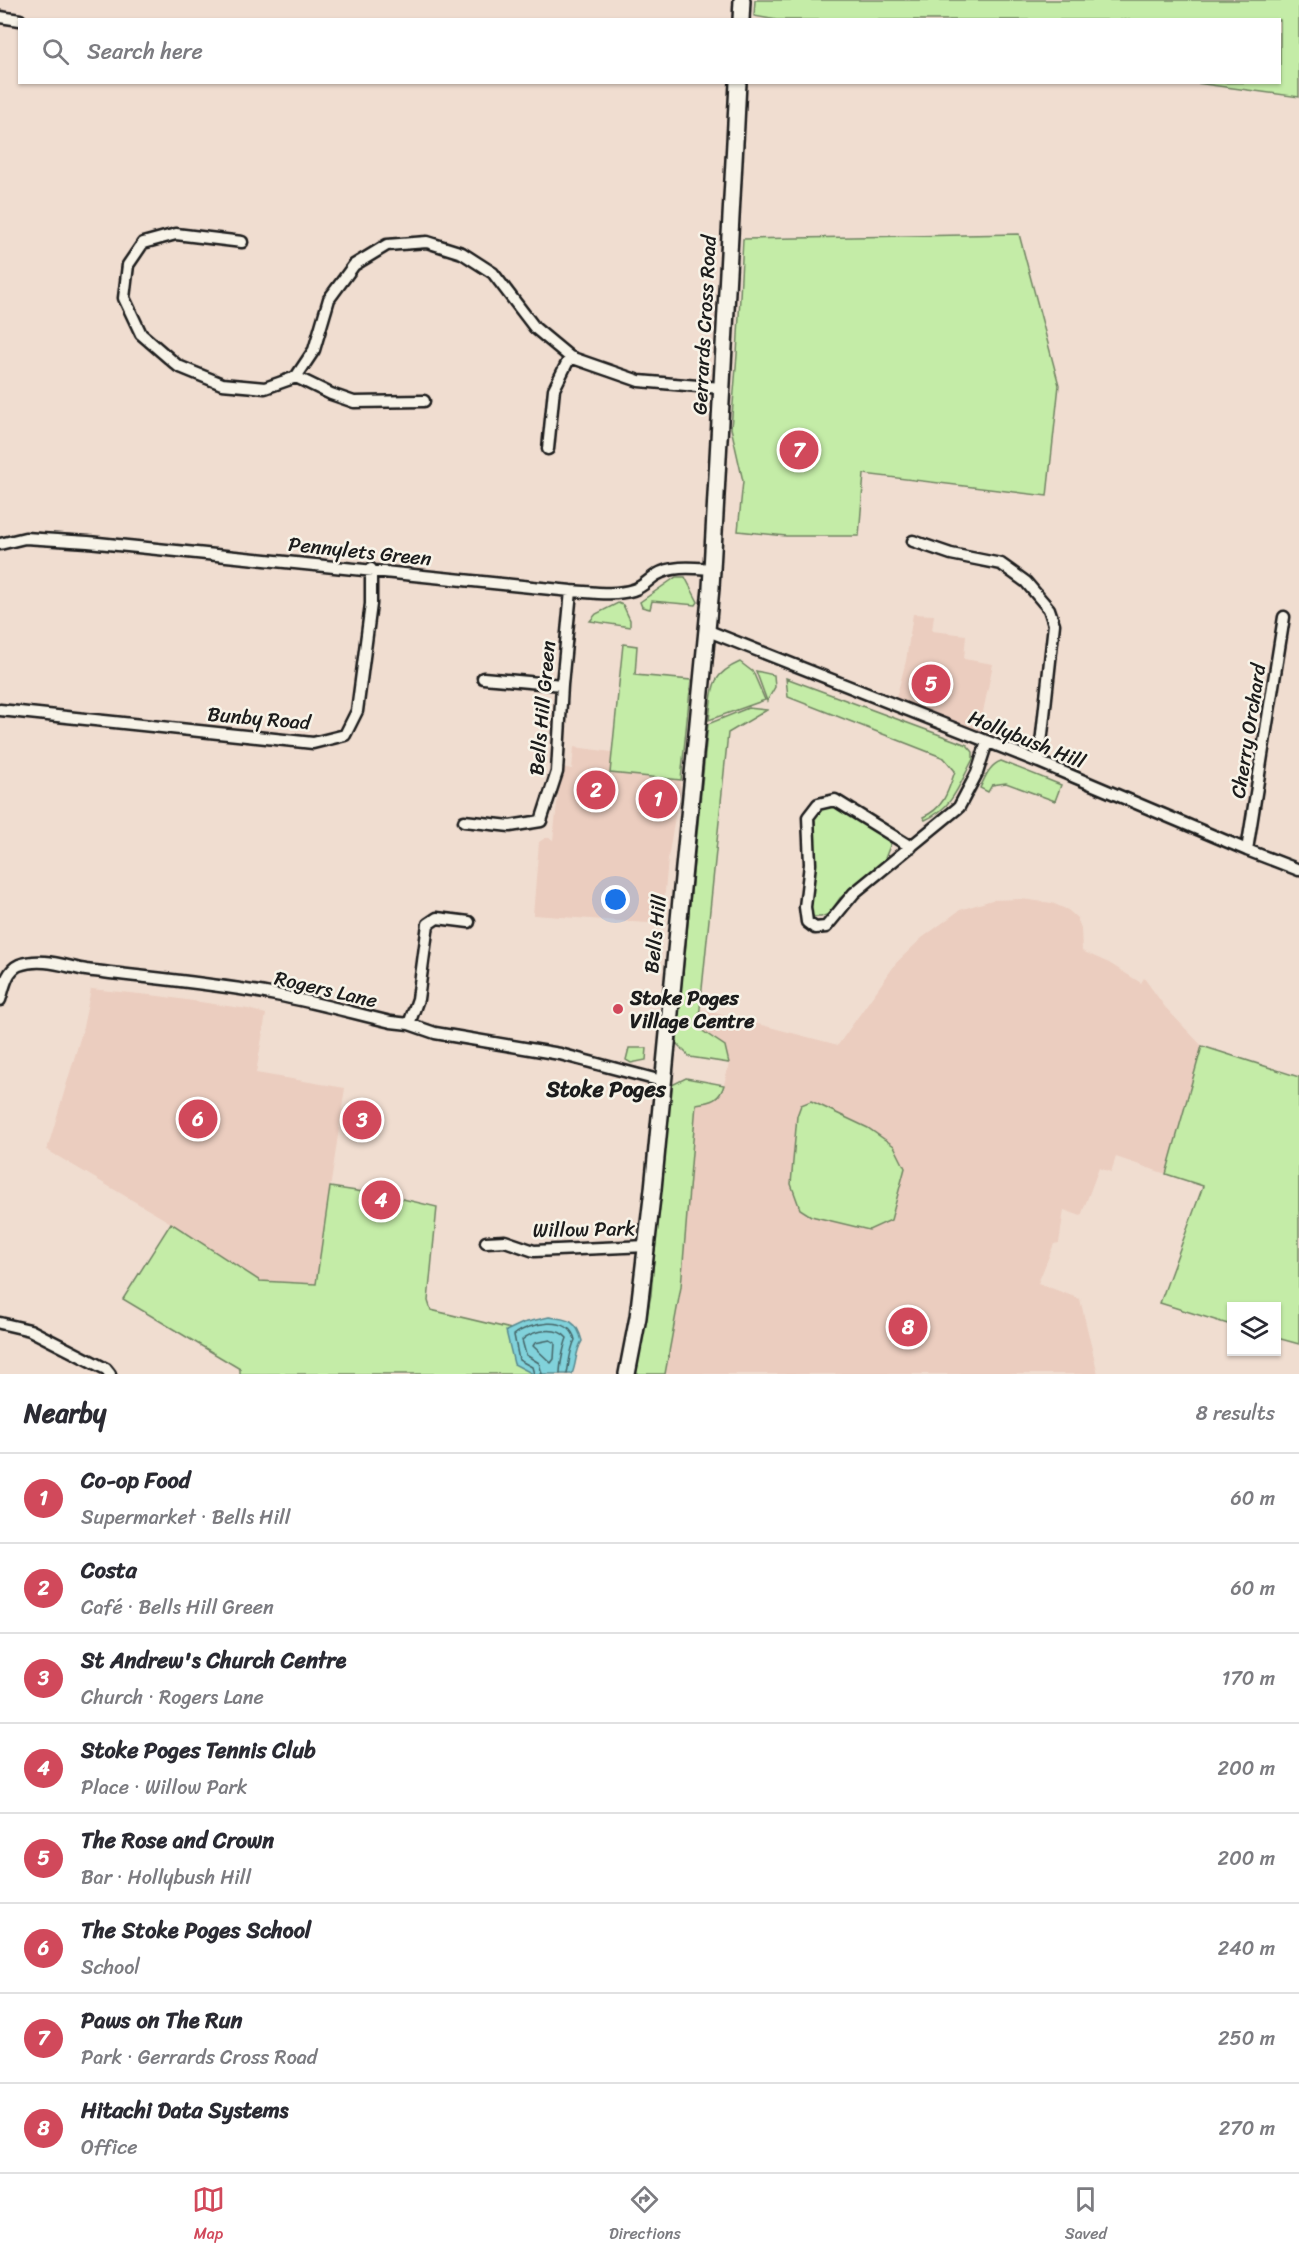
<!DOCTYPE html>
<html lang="en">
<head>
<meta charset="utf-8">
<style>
	:root { --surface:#fff; --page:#f2f2f3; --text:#2b2b33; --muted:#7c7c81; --line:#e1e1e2; --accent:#d1495b }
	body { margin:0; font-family:Sriracha,sans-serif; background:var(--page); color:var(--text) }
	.controls { position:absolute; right:18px; bottom:18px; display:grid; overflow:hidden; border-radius:0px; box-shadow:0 2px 4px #0004 }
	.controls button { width:54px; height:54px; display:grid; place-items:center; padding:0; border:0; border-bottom:2px solid var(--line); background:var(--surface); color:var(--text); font:30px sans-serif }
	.you { position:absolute; left:616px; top:900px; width:21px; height:21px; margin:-15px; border:4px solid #fff; border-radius:50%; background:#1a73e8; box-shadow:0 0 0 9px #1a73e833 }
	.badge { display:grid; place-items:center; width:39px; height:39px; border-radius:50%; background:var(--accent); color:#fff; font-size:20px; font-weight:700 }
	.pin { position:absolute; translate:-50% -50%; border:3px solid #fff; box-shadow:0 2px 6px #0006 }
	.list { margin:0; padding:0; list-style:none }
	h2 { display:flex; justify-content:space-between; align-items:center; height:78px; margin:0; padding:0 24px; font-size:26px }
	h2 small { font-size:20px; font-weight:400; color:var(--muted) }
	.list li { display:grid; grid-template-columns:39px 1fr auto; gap:18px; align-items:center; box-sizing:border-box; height:90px; padding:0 24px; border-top:2px solid var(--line) }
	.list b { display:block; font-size:22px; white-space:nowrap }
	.list p { margin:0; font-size:20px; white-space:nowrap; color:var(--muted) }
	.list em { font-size:20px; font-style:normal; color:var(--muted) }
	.icon { flex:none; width:33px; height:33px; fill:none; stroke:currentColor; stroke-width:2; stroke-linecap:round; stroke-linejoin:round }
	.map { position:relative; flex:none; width:1299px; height:1374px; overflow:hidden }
	.search { position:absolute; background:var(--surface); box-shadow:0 2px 4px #0004; left:18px; right:18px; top:18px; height:66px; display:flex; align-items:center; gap:15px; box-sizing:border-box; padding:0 21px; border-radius:0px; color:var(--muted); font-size:22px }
	.sheet { height:798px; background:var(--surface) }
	nav { display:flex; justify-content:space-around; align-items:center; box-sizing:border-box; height:84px; border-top:2px solid var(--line); background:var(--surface); font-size:16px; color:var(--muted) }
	nav a { display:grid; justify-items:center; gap:3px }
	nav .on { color:var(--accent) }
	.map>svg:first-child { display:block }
</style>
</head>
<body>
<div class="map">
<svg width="1299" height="1374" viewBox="0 0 1299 1374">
	<rect width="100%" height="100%" fill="#f0ddd0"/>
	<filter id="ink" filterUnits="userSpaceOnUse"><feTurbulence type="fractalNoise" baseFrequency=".0167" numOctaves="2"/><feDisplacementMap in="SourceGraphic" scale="12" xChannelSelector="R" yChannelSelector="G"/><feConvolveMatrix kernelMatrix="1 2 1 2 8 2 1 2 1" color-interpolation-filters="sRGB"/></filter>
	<g filter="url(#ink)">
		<!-- built -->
		<path fill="#ebcdbf" d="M913,614l21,1 -2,16 34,4 -2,24 29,5 -14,67 -83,-33 10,-37z
			M574,747l38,5 -2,21 71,7 -13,79 -6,65 -129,-9 6,-73 6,-4h5l3,2 8,-73 11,2z
			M1021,899l31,4 16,7 9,8 4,10 1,23 27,12 32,20 3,-5 21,29 37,39 -36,128 -50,-17 -5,15 -12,-4 -18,48 -17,-6 -5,33 -5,1 -16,39 42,16 18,75h-433l16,-87 15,-183 26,-11 7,-30v-4l-15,-22 -5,-1 -11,-7 2,-20 138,36 59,-83 25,-24 38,-28 32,-10z
			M91,989l68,7 89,13 18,5 -10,59 89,15 -29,196 -56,-3 -89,-58 -124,-73 35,-118z"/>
		<!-- green -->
		<path fill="#c4eca7" stroke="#708462" stroke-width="1.5" d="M755,0h544v97l-103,-14 84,-1v-62h-503l-23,-4z
			M1019,234l40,151 -12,111 -183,-22 -5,62h-73l-48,-5 5,-50 -12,-53 6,-73 6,-116z
			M676,577h9l13,25 -2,3 -44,-4 -2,8 -8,-2 -2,-5z
			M618,603l5,2 7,15v7l-40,-6 6,-7z
			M623,644l14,2 -2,29 56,5 -10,100 -71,-7z
			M740,662l13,10 12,28 -56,20c4,-30 -1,-44 31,-58z
			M756,671l18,4 1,12 -8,14z
			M786,678l181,67 6,7v7c-14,26 -20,49 -48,61l-2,-3c21,-9 25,-25 32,-46l-11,-13 -156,-61z
			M748,708l19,2 -39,23 -30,295 27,18 4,17 -39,-6 -13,-13v-14l31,-306z
			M1001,761l60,24 -6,16 -49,-18 -14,2 -4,7 -8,-4c5,-10 9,-23 21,-27z
			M837,804l54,39 -7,18 -44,37 -11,16 -8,3h-7l-5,-6 6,-68v-27l3,-9z
			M1202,1046l97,31v267l-22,-6 -1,-32h-44l-1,19 -71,-22 43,-117 -37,-12z
			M629,1048h18l-1,12 -15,3 -5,-3z
			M686,1078l38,7c-4,15 -13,17 -28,19l-15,183 -16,87h-30l16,-79 15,-190 6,-20z
			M811,1101l57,27 26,18 11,22 -14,52 -22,10 -58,-14 -11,-7 -9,-25 6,-68 4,-11z
			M330,1187l60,9 47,11 -9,94 3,9 114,27v37h-305v-5l-117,-70 48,-76 89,58 56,3z"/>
		<!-- water -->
		<path fill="#81d2db" stroke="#59898f" stroke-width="1.5" d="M549,1317c20,2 28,4 33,24 -7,11 -5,21 -10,33h-39l-19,-10 -8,-33 17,-8z"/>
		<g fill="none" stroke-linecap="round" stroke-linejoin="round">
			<!-- shore -->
			<path stroke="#446568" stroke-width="1.5" d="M550,1340l5,3 -1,16 -3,4 -18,-17 2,-3z
				M534,1374l-2,-7 -13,-7 -5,-25c15,-12 56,-21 61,5 -5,9 -6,24 -8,34
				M542,1374l-3,-11 -13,-8 -4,-15c11,-10 35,-14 45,-2 -3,8 -7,26 -7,36"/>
			<defs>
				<path id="street" d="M0,17l20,3
					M242,242l-66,-8 -33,9 -15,22 -4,33 17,36 37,32 44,18 43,4 31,-11 18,-27 15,-51 25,-34 33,-20 40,-3 35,11 31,20 42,55 35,29 69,24 82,7
					M296,377l35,17 23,8 70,-1
					M548,449l6,-60 16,-32
					M913,541l38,13 50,10 25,18 23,27 5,15 -15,138
					M0,544l25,-6 63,4 483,49c20,1 43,5 62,-1 10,-3 15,-10 23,-15 17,-10 38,-7 56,-6
					M706,630l333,132 208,88 52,20
					M483,678l79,7
					M0,710l313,33 32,-8 12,-24 14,-107v-35
					M464,821l46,5 31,-5 16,-49 5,-87 9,-94
					M911,847l-76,-47 -17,4 -10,13 2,47 -5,43 2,15 8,6 11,-1 28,-34 105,-86 18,-34 10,-31
					M1247,850l37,-233
					M0,1000c4,-12 6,-29 19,-35 22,-8 45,1 67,5 63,8 127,13 190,25 38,7 77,18 115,27l18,2 26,9 125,21 102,27
					M409,1024l9,-25 10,-75 9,-6 32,4
					M486,1242l19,-1 29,10 113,-5
					M0,1323l30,7 76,39 4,5"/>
				<path id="secondary" d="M741,20l1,-20
					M627,1374l11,-57 15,-128 58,-601c9,-168 19,-337 27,-506"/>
			</defs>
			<!-- street casing -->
			<use href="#street" stroke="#1c1c1c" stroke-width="15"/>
			<!-- secondary casing -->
			<use href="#secondary" stroke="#1c1c1c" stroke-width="20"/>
			<!-- street -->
			<use href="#street" stroke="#f7f3e8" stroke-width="10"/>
			<!-- secondary -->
			<use href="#secondary" stroke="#f7f3e8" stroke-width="15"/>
		</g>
	</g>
	<!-- markers -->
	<circle fill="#d1495b" stroke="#f7f3e8" stroke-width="2" cx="618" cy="1009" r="6"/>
	<g text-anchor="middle" stroke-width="5" stroke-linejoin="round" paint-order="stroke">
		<!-- street labels -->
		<g font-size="20" fill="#1c1c1c" stroke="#f7f3e8">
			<text transform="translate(704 325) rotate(-87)" y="7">Gerrards Cross Road</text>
			<text transform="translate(360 551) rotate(6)" y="7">Pennylets Green</text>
			<text transform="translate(542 708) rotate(-85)" y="7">Bells Hill Green</text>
			<text transform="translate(259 718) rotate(5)" y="7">Bunby Road</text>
			<text transform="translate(1248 731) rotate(-81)" y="7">Cherry Orchard</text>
			<text transform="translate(1027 739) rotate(22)" y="7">Hollybush Hill</text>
			<text transform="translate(655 934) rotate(-84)" y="7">Bells Hill</text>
			<text transform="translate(326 989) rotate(13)" y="7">Rogers Lane</text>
			<text transform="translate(584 1229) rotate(-1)" y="7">Willow Park</text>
		</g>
		<!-- poi labels -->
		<g font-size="20" font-weight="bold" fill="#1c1c1c" stroke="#f7f3e8" text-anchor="start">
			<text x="630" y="1005">Stoke Poges<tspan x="630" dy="23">Village Centre</tspan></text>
		</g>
		<!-- quarter labels -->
		<g font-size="22" font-weight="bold" fill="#1c1c1c" stroke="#f7f3e8">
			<text x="606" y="1097">Stoke Poges</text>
		</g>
	</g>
</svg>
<div class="controls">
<button><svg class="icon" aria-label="layers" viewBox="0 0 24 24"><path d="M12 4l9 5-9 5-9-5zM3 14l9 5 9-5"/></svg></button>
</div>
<div class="you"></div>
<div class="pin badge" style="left:658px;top:799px">1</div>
<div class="pin badge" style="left:596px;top:790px">2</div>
<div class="pin badge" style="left:362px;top:1120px">3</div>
<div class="pin badge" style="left:381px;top:1200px">4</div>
<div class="pin badge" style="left:931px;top:684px">5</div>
<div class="pin badge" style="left:198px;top:1119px">6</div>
<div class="pin badge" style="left:799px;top:450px">7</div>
<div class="pin badge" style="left:908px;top:1327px">8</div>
<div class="search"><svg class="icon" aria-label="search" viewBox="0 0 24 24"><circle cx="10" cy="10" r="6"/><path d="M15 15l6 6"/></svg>Search here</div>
</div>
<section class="sheet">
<h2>Nearby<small>8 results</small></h2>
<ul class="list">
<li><span class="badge">1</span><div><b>Co-op Food</b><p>Supermarket · Bells Hill</p></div><em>60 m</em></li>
<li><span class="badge">2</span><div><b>Costa</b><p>Café · Bells Hill Green</p></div><em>60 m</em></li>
<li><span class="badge">3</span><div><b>St Andrew's Church Centre</b><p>Church · Rogers Lane</p></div><em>170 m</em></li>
<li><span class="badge">4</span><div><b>Stoke Poges Tennis Club</b><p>Place · Willow Park</p></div><em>200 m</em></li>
<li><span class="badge">5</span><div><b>The Rose and Crown</b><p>Bar · Hollybush Hill</p></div><em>200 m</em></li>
<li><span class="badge">6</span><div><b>The Stoke Poges School</b><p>School</p></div><em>240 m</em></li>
<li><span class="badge">7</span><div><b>Paws on The Run</b><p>Park · Gerrards Cross Road</p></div><em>250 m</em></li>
<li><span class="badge">8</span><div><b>Hitachi Data Systems</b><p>Office</p></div><em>270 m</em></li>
</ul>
</section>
<nav>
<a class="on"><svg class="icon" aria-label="map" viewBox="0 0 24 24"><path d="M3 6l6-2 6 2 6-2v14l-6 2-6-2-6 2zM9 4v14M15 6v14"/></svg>Map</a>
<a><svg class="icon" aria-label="directions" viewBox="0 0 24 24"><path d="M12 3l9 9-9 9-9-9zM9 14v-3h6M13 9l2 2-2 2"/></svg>Directions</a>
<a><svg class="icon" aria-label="saved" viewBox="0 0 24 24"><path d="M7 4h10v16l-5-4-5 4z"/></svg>Saved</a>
</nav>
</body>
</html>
